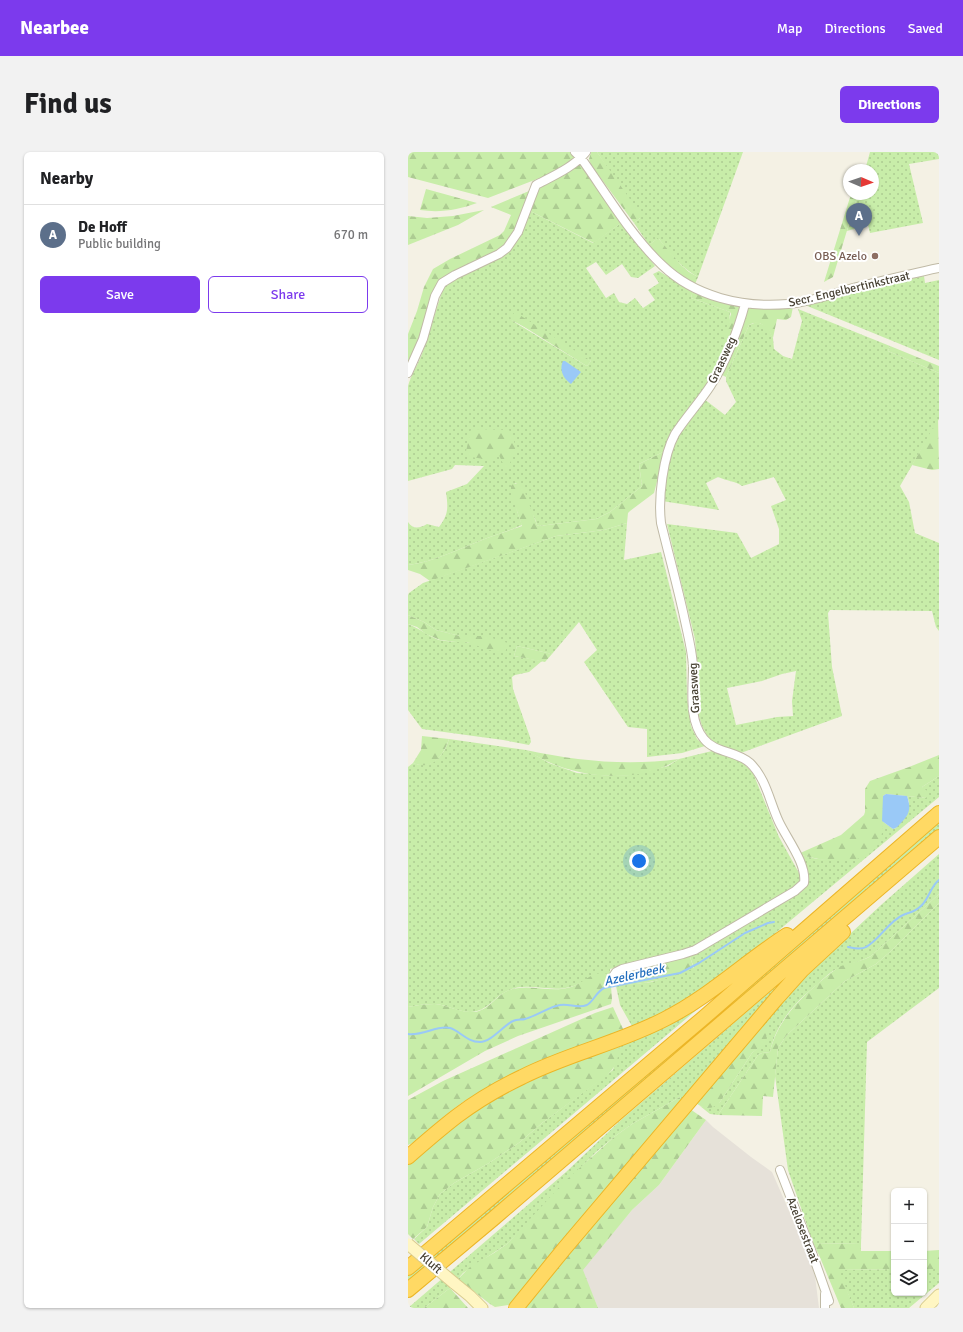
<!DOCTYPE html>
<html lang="en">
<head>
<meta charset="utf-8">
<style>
	:root { --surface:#fff; --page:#f2f2f2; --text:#202124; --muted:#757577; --line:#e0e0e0; --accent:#7c3aed }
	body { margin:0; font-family:Signika,sans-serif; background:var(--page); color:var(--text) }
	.controls { position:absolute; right:12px; bottom:12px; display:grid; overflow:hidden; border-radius:6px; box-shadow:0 1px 3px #0004 }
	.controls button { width:36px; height:36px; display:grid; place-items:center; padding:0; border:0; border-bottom:1px solid var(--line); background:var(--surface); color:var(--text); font:20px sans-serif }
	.compass { position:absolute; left:435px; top:12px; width:36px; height:36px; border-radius:50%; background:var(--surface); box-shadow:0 1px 3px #0004; rotate:92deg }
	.you { position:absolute; left:231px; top:709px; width:14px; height:14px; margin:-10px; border:3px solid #fff; border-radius:50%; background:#1a73e8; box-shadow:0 0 0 6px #1a73e833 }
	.badge { display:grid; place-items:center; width:26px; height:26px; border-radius:50%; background:var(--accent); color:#fff; font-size:13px; font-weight:700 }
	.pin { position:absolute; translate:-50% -33px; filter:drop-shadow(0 1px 2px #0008) }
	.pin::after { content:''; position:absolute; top:21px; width:14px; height:12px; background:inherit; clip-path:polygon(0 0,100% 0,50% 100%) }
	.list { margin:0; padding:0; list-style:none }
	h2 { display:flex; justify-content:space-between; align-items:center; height:52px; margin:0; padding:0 16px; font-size:17px }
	h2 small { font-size:13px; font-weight:400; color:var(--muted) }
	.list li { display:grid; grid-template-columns:26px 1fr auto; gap:12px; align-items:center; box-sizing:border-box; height:60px; padding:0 16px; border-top:1px solid var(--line) }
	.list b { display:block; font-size:15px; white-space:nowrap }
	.list p { margin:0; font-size:13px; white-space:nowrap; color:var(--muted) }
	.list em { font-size:13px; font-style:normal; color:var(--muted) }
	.actions { display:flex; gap:8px; padding:12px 16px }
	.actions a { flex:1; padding:9px 0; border:1px solid var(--accent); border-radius:6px; text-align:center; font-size:14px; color:var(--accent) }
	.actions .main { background:var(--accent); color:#fff }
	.icon { flex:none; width:22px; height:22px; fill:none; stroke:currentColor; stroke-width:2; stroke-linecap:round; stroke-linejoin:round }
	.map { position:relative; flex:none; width:531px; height:1156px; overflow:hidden; border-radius:6px }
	header { display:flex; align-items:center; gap:24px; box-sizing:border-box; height:56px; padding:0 20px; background:var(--accent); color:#fff }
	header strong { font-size:19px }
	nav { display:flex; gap:22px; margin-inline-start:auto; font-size:14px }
	.intro { display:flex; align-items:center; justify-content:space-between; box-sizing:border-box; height:96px; padding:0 24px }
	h1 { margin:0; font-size:28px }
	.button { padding:10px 18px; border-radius:6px; background:var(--accent); color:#fff; font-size:14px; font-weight:700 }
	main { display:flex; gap:24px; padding:0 24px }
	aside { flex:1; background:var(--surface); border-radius:6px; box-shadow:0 1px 3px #0004 }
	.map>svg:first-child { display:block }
</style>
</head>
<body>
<header>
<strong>Nearbee</strong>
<nav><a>Map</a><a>Directions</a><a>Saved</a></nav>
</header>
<div class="intro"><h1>Find us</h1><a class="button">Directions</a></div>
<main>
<aside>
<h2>Nearby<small></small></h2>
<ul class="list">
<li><span class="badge" style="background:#5c6f8a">A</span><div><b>De Hoff</b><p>Public building</p></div><em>670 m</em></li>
</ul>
<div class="actions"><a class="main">Save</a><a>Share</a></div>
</aside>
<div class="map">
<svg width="531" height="1156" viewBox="0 0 531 1156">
	<defs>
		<pattern id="grass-dots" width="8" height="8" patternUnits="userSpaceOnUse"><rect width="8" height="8" fill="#c8eda9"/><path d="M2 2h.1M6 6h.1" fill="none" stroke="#adcc92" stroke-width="1.8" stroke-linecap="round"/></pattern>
		<pattern id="forest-firs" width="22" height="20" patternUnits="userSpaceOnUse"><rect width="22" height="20" fill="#c8eda9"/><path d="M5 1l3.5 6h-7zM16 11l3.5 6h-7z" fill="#adcc92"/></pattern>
	</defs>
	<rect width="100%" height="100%" fill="#f4f1e4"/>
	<!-- industrial -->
	<path fill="#e6e1d9" d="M298,968l7,7 38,30 21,15 35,80 8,24 4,32h-221l-16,-38 50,-60 27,-25z"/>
	<!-- grass -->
	<path fill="url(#grass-dots)" fill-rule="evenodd" d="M189,0h146l-45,125c-16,-9 -28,-23 -39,-38h-2l-8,6 -15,-22 6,-5z
		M462,0h69v7l-30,5 14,59 -53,10 -2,-8 -21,6 11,-37h15v-24h-8z
		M122,59l63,32 28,-20 34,43 -17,12 -7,-1 -9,-13 -16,11 -10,-13 -10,6 20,30 8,-5 5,9 8,2 8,-6 8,10 12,-8 -7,-10 11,-7 -6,-9 6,-3 22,14 12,5 -2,8 39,14 -2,31 -8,19 -11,19 -36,51 -8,19 -26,13 3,22 -32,26 -14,7 -57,7 -2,-1 -2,-6 -19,-36h-2l3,28 5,14c-10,5 -21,8 -32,12 -25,9 -55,25 -82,28v-43c5,8 12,6 19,2l12,3c10,-13 9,-20 7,-35l21,-8 17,-18 -29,-1 -3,4 -44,12v-95c3,-11 10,-21 14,-32 8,-22 14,-45 22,-68l61,-32zM103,168l80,41 -4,5 -2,-1z
		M516,124l1,7 14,-3v80l-139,-57z
		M390,157l92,37 -2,5 51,22v46l-39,67 9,16 6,31 24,10v88l-3,-4 -4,-16 -102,-1 -2,3 4,54 10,49 -104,38 -18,-8 -11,-7 -7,-13 -4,-13v-40l-3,-34 -28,-115 70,9 14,25 28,-14v-15l-8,-23 15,-6 -12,-23 -32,9c-7,-5 -15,-5 -24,-9l-12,6 13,27 -57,-9 9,-50 6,-14 27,-38 21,16 11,-13 -10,-21v-4l23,-52 8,-3 7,3 4,3 5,10 1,11 9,7 9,3 10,-38zM388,519l-4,30 1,15 -16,1 -41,8 -9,-37 35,-7 20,-7z
		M219,371l-3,37 37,-8 25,100 1,46 4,28 6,13 8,7 -23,7 -35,4v-28l-19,-2 -44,-65 13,-12 -18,-28 -27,32 -35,-8 -3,10 28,5 -13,11 -14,3 -3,2 1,12 17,48 1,5 -2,3 -26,-5 -81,-11 -14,-19v-86c11,4 20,12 31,16 8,2 17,1 25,2 11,0 20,7 30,8l-18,-14h-16l-24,-6 -12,-8 -16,-7v-20l1,-2 14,-10 133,-47 48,-6z
		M41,587l77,11 23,13 28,10 13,1 21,2 19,-1 38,-9 11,-7 33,-8 28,10 8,7 5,5 26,64 25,45 -113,66 -74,19 -7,2v5c-17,-1 -25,9 -40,13 -21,6 -43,-6 -63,4 -11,5 -18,17 -30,20 -14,4 -28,-6 -42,-7 -9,0 -18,1 -27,3v-240l5,-4c19,7 31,-7 36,-24z
		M531,624v21l-191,159 -57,41 -26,15 -32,16 -13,-23 -4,-19 36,-4 42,-14 -5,-14 7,-2 110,-65 1,-2 -9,-31 19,5 35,1 30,-29v-10l11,8 3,-1 13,-26 -2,-6 19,2 -4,-11z
		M531,668v12l-531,452v-13z
		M531,702v40l-68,62c-12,7 -27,8 -38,15 -5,3 -10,8 -14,12 -23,18 -43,40 -49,69l-8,1 -4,2 -40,60 -8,-1 -10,-8 9,2 11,-6 32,-49 13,-11 -1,-20 42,-47 75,-70z
		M531,751v85l-72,54 -6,202 -48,-1 -25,-73 -13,-94 3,-28 8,-12 59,-55 31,-17 15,-13z
		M343,812l-332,280 -5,-5 13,-12 6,-20 7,-13 14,-11 35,-20 31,-21 22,-19 71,-53 7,-27z
		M391,815l-115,134 -4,-4 -48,27 -18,13 -19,16 -88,91 -44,29 -13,15 -26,20h-16l158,-136 55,-52z
		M486,1117v24h30v-24h15v14l-30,25h-55l-16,-38z"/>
	<!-- forest -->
	<path fill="url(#forest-firs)" d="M0,0h163l4,5 -12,9 -18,10 -57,22 -80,-21z
		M183,0h6l44,63 -1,3 -6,5 -43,-58 -2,-6z
		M172,12l41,59 -27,20 -64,-32 9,-23 26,-14z
		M18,37l51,14c-19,7 -37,10 -57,7z
		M121,39l-13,41 -12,17 -56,27 -18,34 -22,58v-34l9,-23 7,-24 9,-18 17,-10 50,-24 4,-4 7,-16 -20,-8z
		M443,42h7l-25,83 -9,5z
		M76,58l-26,15 -50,20v-29l19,2 26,-2z
		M250,86l23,27 8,7 9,5 -3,7c-18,-9 -33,-23 -46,-39z
		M285,138l50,15 -15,38h-6v-2l9,-27 -1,-2 -39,-14z
		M340,153l45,2 -2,10 -5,3 -9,-1 -4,19c-6,-10 -12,-20 -24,-13l-23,52 -6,-3z
		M107,160l76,49 -4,5 -2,-1 -75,-47z
		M482,194l49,20v7l-51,-22z
		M530,267l1,50 -7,1 -20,-5z
		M63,277l38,1c10,19 7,22 -3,40l-8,-17 -8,7 -25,-4z
		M257,299l-11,42 -24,18 -2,2 -1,10 -23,7 -48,6 -126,45 -10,-7 -12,-4v-5c27,-3 57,-19 82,-28 11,-4 21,-7 32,-11l-11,-33v-7l3,-3 6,2 4,5 13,35 2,1 57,-7 14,-7 32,-26 -3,-22z
		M0,463l16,7 12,8 24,6h25l23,7 -3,10 -16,-3 -22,-8h-10l-17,-2 -14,-6 -9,-7 -9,-3z
		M109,494l35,8 -7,8 -31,-6z
		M14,584l27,3c-6,17 -16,32 -36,24l8,-13z
		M118,598c51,11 101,16 153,9 -45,28 -110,19 -153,-9z
		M531,603v21l-17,11 1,1 6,4 -1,3 -2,3 -40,-4 -3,2c0,14 2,31 -3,44 -12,30 -59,21 -82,14l43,-19 23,-20 1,-3v-23l5,-8 39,-14z
		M531,742v9l-48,48 -15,13 -31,17 -59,55 -8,12 -5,49 -10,-1 -1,20 -44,-1 40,-60 4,-2 8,-1c7,-30 28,-52 51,-71 7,-6 13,-11 20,-15 10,-4 20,-4 30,-10z
		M281,802l5,15h-2c-24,11 -50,15 -76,17l-1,-14z
		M193,821l9,1 2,25 -1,5 -93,32 -33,15 -77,45v-89c9,-2 18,-3 27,-3 13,1 26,9 39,8 14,-1 22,-16 33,-21 21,-9 43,3 64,-4 11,-3 18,-13 30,-14z
		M205,855l11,24c-52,19 -104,35 -151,65 -14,8 -27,18 -39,29 -8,7 -16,17 -26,20v-45l35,-19 152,-68z
		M356,870l4,6 -3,15 -13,10 -32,49c-8,8 -16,8 -25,0z
		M212,891c-2,14 -2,23 -14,33l-64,47 -22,19 -31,21 -35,20 -14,11 -7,13 -6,20 -14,12 -5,-5v-72l26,-23 71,-51z
		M272,945l4,4 -169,203 -20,3 -5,-3 -32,-25 13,-13 23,-13 13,-9 57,-62 50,-45 18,-13z
		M282,957l16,11 -47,65 -27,25 -49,60 15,38h-74l85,-103z
		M405,1091l48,1v7h33v18l-55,1 15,38h-13l-22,-53z
		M531,1098v19h-15v-18z
		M42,1136l18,20h-44z"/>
	<!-- water -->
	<path fill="#9ac9f7" d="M155,209h2l16,11 -10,12c-8,-6 -12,-14 -8,-23z
		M478,642l21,2c4,12 3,18 -6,27 -3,3 -4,5 -8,6l-11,-8 1,-25z"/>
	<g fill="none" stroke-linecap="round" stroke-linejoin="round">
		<!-- stream -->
		<path stroke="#9ac9f7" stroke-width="2" d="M440,795c5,1 13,3 18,0 13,-7 23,-26 37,-32 9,-4 11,-2 19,-10 7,-7 10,-21 17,-25
			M0,882c15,2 29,-9 42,-6 10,3 17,14 30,14 11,0 24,-17 33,-21 4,-2 9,-1 12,-2 11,-3 26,-13 35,-14 9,-2 17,4 27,0 7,-4 9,-13 17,-17l76,-15 19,-10 46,-30 23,-10 6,-1"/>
		<defs>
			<path id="minor" d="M167,0l6,6c25,35 50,78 81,107 33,32 81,43 126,39 22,-2 44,-10 65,-16 29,-7 57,-14 86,-20
				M0,221l15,-34 12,-43 7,-13 13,-8 44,-21 8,-6 11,-16 18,-47c17,-9 38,-18 50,-33
				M204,826l4,-6 6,-3 61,-15 12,-4 100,-59 9,-8c3,-19 -17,-44 -25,-61 -9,-19 -13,-44 -29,-59 -13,-12 -35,-10 -46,-24 -16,-19 -11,-50 -11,-73 -1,-16 -5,-31 -8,-45 -7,-33 -16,-65 -24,-98 -3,-25 2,-67 14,-89 11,-17 25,-32 36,-49 14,-20 28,-58 34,-81
				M372,1018l31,80 18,51
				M417,1156v-14"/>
			<path id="secondary" d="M46,1131l16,13 12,12
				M518,1156l13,-13"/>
			<path id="motorway" d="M0,1005c16,-14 32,-28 49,-41 20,-15 42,-28 65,-39 45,-23 97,-34 143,-58 44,-22 80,-57 122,-84
				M0,1116l293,-248 238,-207
				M0,1138l86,-72 445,-381
				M108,1156l48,-59 212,-250 26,-29 41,-38"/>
		</defs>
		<!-- minor casing -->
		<use href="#minor" stroke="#c0baa6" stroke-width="10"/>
		<!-- secondary casing -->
		<use href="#secondary" stroke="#d8cc8f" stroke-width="13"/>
		<!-- motorway casing -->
		<use href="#motorway" stroke="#ecb526" stroke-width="16"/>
		<!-- minor -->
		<use href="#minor" stroke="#fff" stroke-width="8"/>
		<!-- secondary -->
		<use href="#secondary" stroke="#fff6c3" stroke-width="11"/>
		<!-- motorway -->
		<use href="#motorway" stroke="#ffd964" stroke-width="14"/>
		<defs>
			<path id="secondary-bridge" d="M0,1092l46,39"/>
		</defs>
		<!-- secondary-bridge casing -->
		<use href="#secondary-bridge" stroke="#d8cc8f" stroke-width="13" stroke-linecap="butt"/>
		<!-- secondary-bridge -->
		<use href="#secondary-bridge" stroke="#fff6c3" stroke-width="11"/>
	</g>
	<!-- markers -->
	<circle fill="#8d6e63" stroke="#fff" stroke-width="1.5" cx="467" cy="104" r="4"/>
	<g text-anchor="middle" stroke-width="4" stroke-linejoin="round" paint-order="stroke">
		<!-- education labels -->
		<g font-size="12" fill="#785e54" stroke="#fff" text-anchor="end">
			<text x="459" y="108">OBS Azelo</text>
		</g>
		<!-- street labels -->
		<g font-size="12" fill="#474133" stroke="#fff">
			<text transform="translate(441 137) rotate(-13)" y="4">Secr. Engelbertinkstraat</text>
			<text transform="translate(314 208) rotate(-65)" y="4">Graasweg</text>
			<text transform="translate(286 536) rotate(-93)" y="4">Graasweg</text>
			<text transform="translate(395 1078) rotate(69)" y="4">Azelosestraat</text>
			<text transform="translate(23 1111) rotate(41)" y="4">Kluft</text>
		</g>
		<!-- water labels -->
		<g font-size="13" font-style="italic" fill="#226ebd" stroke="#fff">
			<text transform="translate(226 822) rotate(-13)" y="5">Azelerbeek</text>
		</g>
	</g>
</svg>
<div class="controls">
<button>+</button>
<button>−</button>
<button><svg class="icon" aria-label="layers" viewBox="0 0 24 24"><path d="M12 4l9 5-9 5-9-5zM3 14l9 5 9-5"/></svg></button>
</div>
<svg class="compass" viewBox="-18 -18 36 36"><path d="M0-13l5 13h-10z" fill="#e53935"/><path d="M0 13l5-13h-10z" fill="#757577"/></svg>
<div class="you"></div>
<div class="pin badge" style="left:451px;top:84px;background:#5c6f8a">A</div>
</div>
</main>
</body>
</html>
